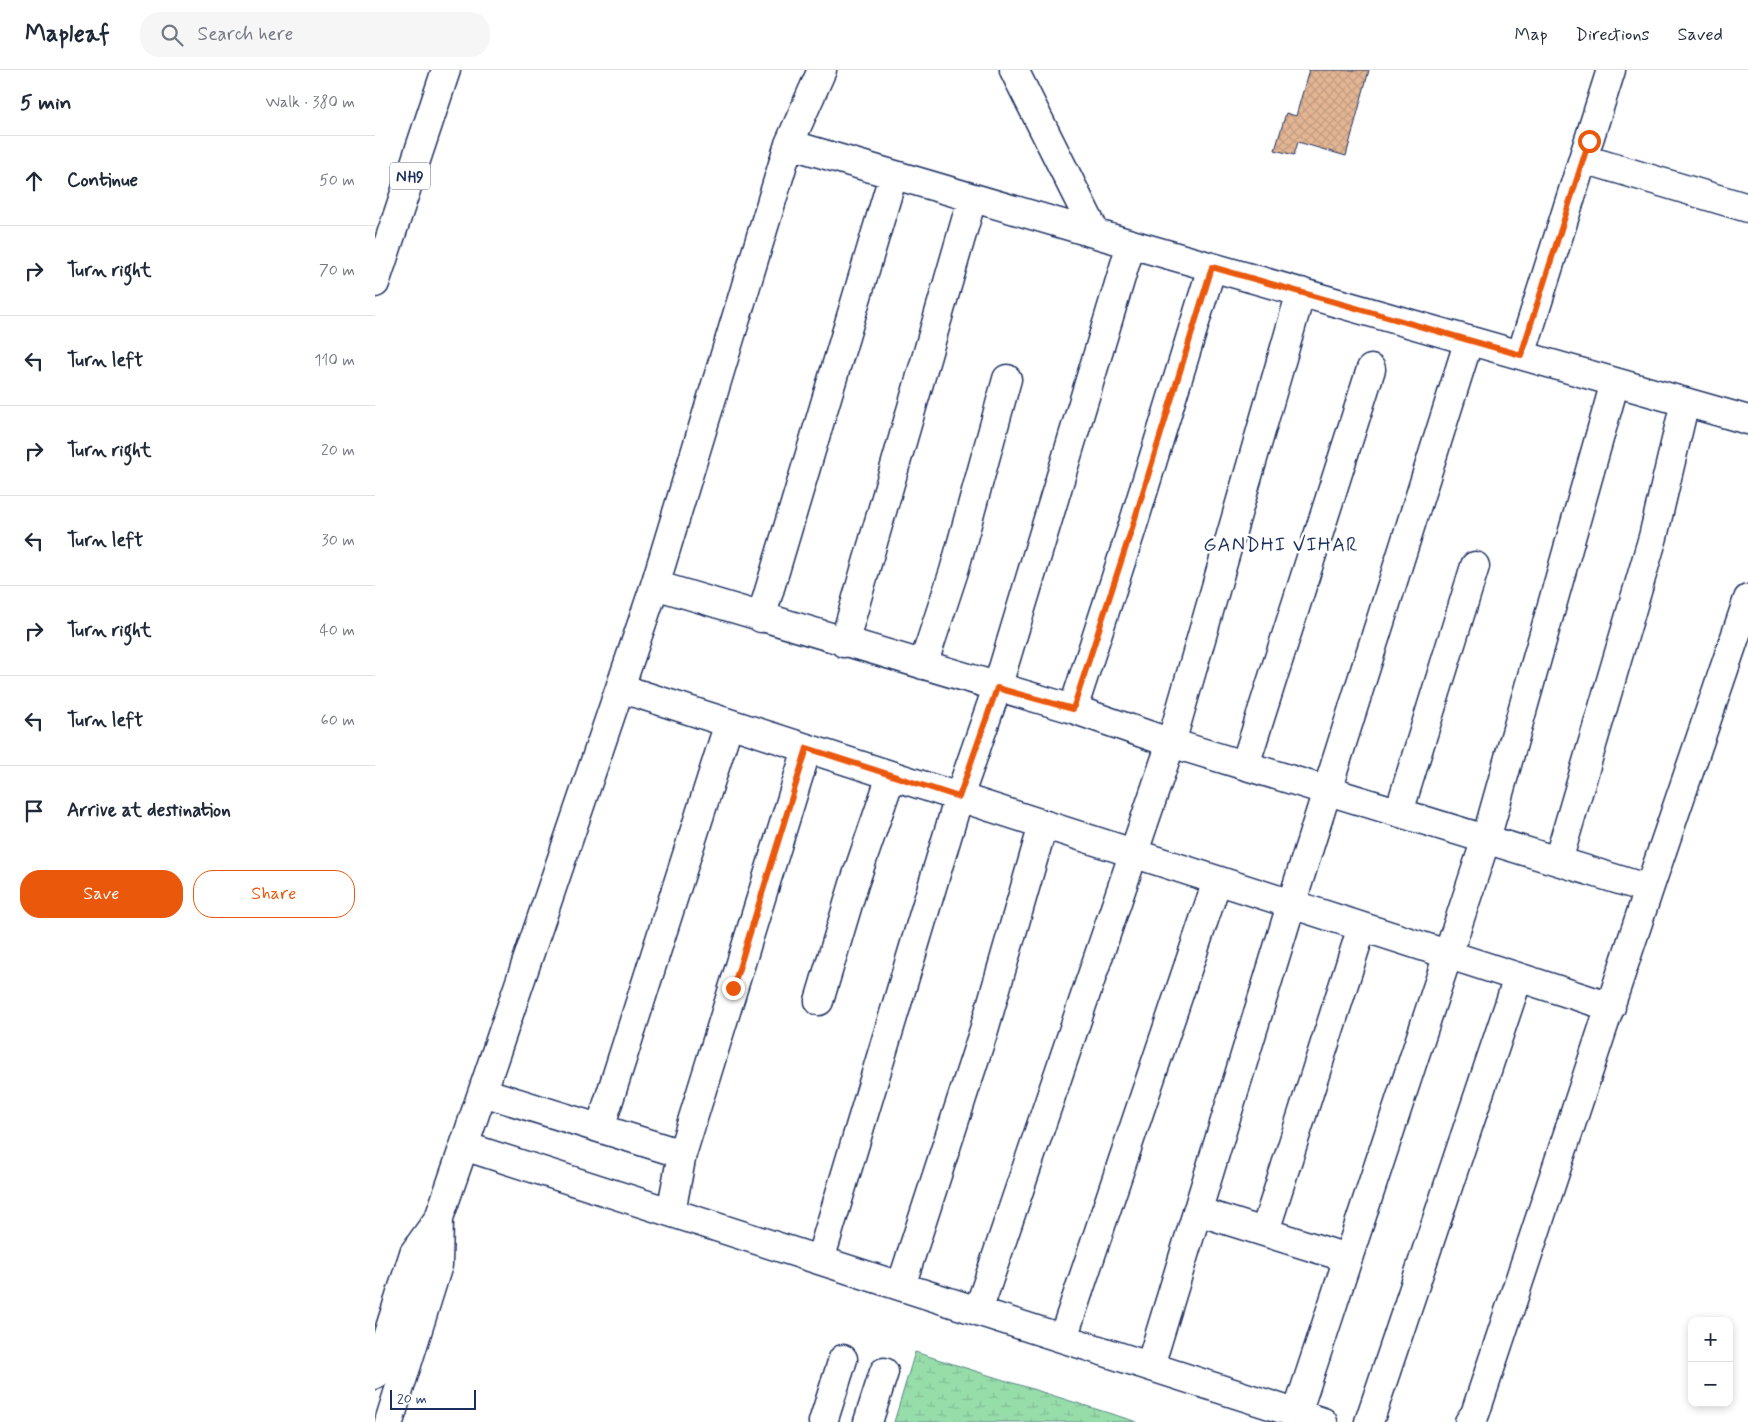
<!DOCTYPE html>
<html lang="en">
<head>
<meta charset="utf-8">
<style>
	:root { --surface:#fff; --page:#f6f6f7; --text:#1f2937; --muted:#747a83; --line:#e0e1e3; --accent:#ea580c }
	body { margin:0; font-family:Mynerve,sans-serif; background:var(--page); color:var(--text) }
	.controls { position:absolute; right:15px; bottom:15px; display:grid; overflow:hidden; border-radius:10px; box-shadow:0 2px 8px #0003 }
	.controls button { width:45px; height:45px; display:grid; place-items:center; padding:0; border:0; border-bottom:1px solid var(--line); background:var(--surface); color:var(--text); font:25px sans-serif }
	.scale { position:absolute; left:15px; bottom:12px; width:86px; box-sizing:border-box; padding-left:5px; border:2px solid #1b2f5e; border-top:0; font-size:14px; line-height:18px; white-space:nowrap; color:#1b2f5e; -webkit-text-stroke:4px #fff; paint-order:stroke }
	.stop { position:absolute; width:15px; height:15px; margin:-11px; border:4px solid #ea580c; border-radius:50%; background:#fff }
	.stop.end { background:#ea580c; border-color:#fff; box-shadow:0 1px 5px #0008 }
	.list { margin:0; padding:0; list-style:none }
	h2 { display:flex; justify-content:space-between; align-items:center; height:65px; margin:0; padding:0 20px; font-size:21px }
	h2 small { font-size:16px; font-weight:400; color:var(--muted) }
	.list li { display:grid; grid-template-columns:32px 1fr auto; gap:15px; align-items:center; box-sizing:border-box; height:90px; padding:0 20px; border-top:1px solid var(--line) }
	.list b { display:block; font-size:19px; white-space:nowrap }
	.list em { font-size:16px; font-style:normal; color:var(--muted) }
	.actions { display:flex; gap:10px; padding:15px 20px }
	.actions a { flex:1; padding:11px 0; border:1px solid var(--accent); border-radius:20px; text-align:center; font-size:18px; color:var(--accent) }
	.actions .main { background:var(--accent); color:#fff }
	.icon { flex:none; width:28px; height:28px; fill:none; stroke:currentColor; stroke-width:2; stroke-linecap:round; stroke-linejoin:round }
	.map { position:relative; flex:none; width:1373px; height:1352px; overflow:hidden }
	header { display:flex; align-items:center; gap:30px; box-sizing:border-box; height:70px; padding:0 25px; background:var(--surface); border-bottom:1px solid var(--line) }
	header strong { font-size:24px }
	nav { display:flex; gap:28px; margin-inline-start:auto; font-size:18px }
	.search { width:350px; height:45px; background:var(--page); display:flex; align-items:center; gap:12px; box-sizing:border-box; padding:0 18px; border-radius:20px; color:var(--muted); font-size:19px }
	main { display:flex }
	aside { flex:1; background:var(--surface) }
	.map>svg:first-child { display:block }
</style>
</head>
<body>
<header>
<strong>Mapleaf</strong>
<div class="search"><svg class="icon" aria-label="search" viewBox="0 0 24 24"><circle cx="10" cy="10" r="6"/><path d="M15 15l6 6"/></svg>Search here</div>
<nav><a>Map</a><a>Directions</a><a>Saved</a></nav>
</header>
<main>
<aside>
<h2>5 min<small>Walk · 380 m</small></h2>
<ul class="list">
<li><svg class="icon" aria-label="ahead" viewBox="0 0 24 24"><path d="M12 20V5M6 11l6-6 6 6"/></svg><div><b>Continue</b></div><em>50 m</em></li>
<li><svg class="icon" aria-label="right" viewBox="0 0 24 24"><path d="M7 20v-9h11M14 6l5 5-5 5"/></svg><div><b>Turn right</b></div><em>70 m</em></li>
<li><svg class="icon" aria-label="left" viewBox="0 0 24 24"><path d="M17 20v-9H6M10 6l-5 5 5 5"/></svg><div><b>Turn left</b></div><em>110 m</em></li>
<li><svg class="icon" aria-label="right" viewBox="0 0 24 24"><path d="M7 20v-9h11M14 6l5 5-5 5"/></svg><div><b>Turn right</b></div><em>20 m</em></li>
<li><svg class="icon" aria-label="left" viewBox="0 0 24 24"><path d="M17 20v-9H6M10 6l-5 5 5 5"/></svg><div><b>Turn left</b></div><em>30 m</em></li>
<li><svg class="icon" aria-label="right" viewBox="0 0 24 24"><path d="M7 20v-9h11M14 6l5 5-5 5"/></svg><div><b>Turn right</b></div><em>40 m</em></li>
<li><svg class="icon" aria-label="left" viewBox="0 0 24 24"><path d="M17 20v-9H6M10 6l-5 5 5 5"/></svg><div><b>Turn left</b></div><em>60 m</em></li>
<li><svg class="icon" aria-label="arrive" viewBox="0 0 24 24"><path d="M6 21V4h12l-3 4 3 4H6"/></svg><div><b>Arrive at destination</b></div></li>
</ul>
<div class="actions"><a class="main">Save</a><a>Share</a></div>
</aside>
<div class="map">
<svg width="1373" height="1352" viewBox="0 0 1373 1352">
	<defs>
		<pattern id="wetland-marsh" width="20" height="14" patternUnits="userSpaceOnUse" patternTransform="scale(1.25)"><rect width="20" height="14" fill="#97ddaa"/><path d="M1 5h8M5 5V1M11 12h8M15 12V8" fill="none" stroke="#82be95"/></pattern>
		<pattern id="building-cross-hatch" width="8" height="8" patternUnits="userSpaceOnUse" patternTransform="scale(1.25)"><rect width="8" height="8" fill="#e3b593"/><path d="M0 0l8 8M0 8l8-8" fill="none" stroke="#c29c81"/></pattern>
	</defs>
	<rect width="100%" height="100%" fill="#fff"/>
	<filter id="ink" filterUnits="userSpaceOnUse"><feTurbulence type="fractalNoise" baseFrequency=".02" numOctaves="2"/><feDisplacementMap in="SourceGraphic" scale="10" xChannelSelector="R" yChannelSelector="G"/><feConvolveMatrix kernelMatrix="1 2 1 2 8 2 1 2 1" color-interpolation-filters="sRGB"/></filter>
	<g filter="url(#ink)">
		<!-- wetland -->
		<path fill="url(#wetland-marsh)" stroke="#598684" d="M540,1282l222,70h-243z"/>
		<!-- building -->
		<path fill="url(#building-cross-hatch)" stroke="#1b2f5e" d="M934,0h60l-23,86 -48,-14 -4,13 -19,-5 11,-37 10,3z"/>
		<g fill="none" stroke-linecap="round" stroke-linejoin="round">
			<defs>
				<path id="minor" d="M639,0l81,162
					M414,74l342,100 617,176
					M1209,89l164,49
					M1146,285l90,-285
					M280,515l418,124 98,34 478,146
					M386,548l132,-442
					M469,573l128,-444
					M548,595l31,-94 53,-192
					M245,618l991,319
					M698,639l59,-181 80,-261
					M870,695l126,-396
					M1024,742l76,-246
					M1183,791l95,-324 32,-135
					M444,931l35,-117 37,-108
					M108,1022l199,62
					M225,1058l129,-405
					M89,1076l859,276
					M822,1141l150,47
					M296,1142l11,-58 125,-405
					M890,1161l97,-304
					M445,1190l139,-463 38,-109 134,-444
					M526,1216l83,-256 59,-205
					M603,1241l193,-568 130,-451
					M688,1268l154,-457
					M775,1296l141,-461 178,-565
					M0,1305l39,-122 25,-35 25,-72 191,-561 134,-441 33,-74
					M922,1343l189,-574 129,-457
					M14,1352l49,-157 1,-47
					M448,1352l20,-63
					M493,1352l16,-50
					M994,1352l149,-444
					M1094,1352l6,-8 174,-525 99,-290"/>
				<path id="highway" d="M0,213l71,-213"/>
			</defs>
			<!-- minor casing -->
			<use href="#minor" stroke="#1b2f5e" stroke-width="31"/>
			<!-- highway casing -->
			<use href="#highway" stroke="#1b2f5e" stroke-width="31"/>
			<!-- minor -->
			<use href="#minor" stroke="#fff" stroke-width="28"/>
			<!-- highway -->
			<use href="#highway" stroke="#fff" stroke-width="28"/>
		</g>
	</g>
	<g fill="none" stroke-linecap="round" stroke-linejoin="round" filter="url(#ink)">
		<!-- route -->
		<path stroke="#ea580c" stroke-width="6" d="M358,918l74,-240 152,49 38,-109 76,21 59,-181 80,-261 309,88 68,-214"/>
	</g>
	<g text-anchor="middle" stroke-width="5" stroke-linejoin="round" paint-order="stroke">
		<!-- shield labels -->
		<rect fill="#fff" stroke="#5f6d8e" stroke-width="1" x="15" y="92.5" width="40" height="27" rx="4"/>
		<g font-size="16" font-weight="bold" fill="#1b2f5e">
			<text x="35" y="112">NH9</text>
		</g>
		<!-- quarter labels -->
		<g font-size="20" letter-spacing="1" fill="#1b2f5e" stroke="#fff">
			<text x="906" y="481">GANDHI VIHAR</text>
		</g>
	</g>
</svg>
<div class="controls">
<button>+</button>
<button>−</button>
</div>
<div class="scale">20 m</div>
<div class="stop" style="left:1214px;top:71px"></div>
<div class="stop end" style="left:358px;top:918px"></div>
</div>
</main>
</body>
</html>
